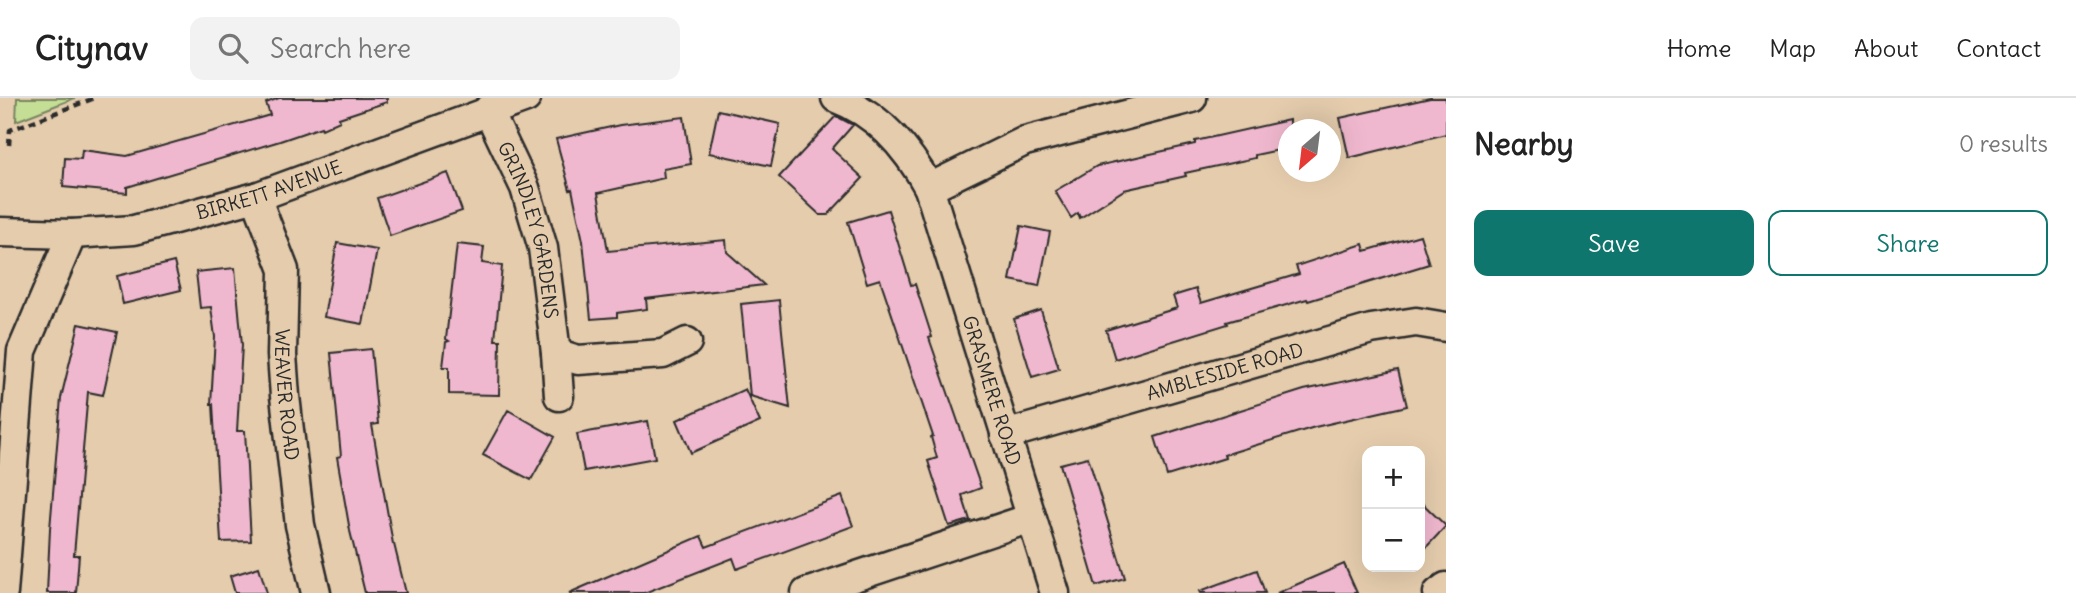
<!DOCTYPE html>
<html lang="en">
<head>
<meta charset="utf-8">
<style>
	:root { --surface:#fff; --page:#f2f2f2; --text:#222; --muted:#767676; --line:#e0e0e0; --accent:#0f766e }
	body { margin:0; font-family:Delius,sans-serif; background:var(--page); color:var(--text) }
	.controls { position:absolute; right:21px; bottom:21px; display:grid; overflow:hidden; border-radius:14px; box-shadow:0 7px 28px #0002 }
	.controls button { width:63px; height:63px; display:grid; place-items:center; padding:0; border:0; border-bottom:2px solid var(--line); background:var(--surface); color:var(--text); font:35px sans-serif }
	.compass { position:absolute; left:1278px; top:21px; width:63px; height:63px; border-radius:50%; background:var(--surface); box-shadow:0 7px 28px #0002; rotate:208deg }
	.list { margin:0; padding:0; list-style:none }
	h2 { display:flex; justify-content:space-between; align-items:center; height:91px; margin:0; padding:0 28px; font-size:30px }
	h2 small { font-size:23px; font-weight:400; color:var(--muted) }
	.actions { display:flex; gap:14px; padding:21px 28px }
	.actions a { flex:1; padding:16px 0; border:2px solid var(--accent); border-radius:14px; text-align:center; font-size:24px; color:var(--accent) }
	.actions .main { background:var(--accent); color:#fff }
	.icon { flex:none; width:38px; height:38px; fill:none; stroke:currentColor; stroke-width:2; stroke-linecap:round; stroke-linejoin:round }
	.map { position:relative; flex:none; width:1446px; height:495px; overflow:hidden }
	header { display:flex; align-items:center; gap:42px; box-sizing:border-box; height:98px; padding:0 35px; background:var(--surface); border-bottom:2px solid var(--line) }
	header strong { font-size:33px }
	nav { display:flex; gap:38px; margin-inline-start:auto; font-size:24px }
	.search { width:490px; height:63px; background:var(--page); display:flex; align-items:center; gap:18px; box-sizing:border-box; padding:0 24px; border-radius:14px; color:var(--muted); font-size:26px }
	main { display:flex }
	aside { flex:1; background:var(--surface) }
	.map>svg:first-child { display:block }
</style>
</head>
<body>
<header>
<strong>Citynav</strong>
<div class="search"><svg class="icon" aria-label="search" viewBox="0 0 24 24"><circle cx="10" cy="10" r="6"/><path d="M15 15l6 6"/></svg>Search here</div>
<nav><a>Home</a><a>Map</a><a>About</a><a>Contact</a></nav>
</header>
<main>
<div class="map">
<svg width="1446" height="495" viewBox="0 0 1446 495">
	<rect width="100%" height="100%" fill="#e5ccad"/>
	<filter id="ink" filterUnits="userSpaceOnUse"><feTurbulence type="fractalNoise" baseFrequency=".0143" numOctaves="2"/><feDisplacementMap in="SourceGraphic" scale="14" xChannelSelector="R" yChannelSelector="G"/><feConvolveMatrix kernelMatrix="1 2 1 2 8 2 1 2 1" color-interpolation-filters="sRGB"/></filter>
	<g filter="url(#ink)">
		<!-- green -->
		<path fill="#c5de95" stroke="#788460" stroke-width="2" d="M17,0h58l-59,23z"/>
		<!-- building -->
		<path fill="#f0b8ce" stroke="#2b2b2b" stroke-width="2" d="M279,0h108v4l-48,16 1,3 -18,8 -1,-2 -41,14 -153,46v6l-64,-6 2,-29 16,1 1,-9 45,6 143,-41 -4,-12z
			M1430,0h16v36l-97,24 -9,-40z
			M718,12l62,14 -9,42 -62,-13z
			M836,18l17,9 -21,24 31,29 -35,37h-8l-41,-38z
			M684,19l7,47 -28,5 1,9 -66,15 10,58 118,-11 1,12 37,33 -118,14 1,10 -30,4v4l-26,2 -8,-78 -11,-52 -2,1 -14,-51 64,-14z
			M1289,22v28l-34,7v3l-70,15 1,3 -62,14 -44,28 -2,-5 -7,5 -16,-27 42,-25 98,-22v-3z
			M448,75l14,38 -72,25 -13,-38z
			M888,112l23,75 4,-1 17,53 -3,1 52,150 -19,7 8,25 -21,6 -21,-65 9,-3 -6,-21 2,-1 -53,-157 -13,4 -19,-61z
			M1021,128l29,6 -11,54 -29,-6z
			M1420,137l9,29 -121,37 -1,-2 -80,23 1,2 -113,35 -9,-29 71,-22 -4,-12 23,-7 5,14 98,-29 -3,-8 67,-22 2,7z
			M337,145l40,7 -14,74 -39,-7z
			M457,146l27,3 -2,16 20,3 -7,74h5l-1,55 -50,-1v-27h-6l3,-25 3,-1 -3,-2z
			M174,164l7,28 -58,14 -6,-28z
			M235,170l7,77 -5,86h8l6,110 -30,1 -8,-138h-2l4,-67 -4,-30 -11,1 -4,-36z
			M779,202l3,31 8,77 -40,-12 -9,-92z
			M1041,212l18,59 -27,8 -18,-58z
			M79,226l38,8 -14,63 -15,-3 -14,163h5l-3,38h-29l3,-64 11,-131z
			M371,251l7,75 -6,1 21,119h1l12,49h-41l-15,-62 -13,-74 4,-1 -10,-103z
			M1398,272l9,36 -92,21 -91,28 1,3 -58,18 -12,-39 149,-47z
			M745,291l15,33 -69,31 -14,-33z
			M508,312l47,27 -24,43 -48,-25z
			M648,323l7,37 -71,13 -7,-37z
			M1088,359l37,121 -29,8 -36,-122z
			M842,398l11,30 -116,43 -4,-11 -89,35h-75l132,-57 5,11z
			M1420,403l26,25 -26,28z
			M1344,466l13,29h-80z
			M259,469l8,26h-32l-5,-17z
			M1257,472l8,23h-64l-1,-2z"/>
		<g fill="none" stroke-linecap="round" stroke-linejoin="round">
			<defs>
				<g id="street">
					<path d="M836,0c43,16 72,51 93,90l96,-47 167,-43"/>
					<path id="s1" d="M488,12l37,78 18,60 13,105 22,7 85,-6 24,-12"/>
					<path id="s2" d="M929,90l126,405"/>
					<path id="s3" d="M256,99l28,73 -2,85 3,41 15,129 16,68"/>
					<path id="s4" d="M0,134l72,2 62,-4 122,-33 270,-99"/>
					<path d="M556,255l3,43"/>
					<path id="s5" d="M1005,337l366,-106 45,-7 30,5"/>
					<path d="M3,495l19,-242 50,-117"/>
					<path d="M806,495l225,-75"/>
					<path d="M1438,495l8,-6"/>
				</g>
			</defs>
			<!-- street casing -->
			<use href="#street" stroke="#2b2b2b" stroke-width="33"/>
			<!-- path -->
			<path stroke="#2b2b2b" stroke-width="4.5" stroke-dasharray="7 5" stroke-linecap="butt" d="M9,47l1,-15 85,-32"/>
			<!-- street -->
			<use href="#street" stroke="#e5ccad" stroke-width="28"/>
		</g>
	</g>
	<g text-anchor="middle" stroke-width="7" stroke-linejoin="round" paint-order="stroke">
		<!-- street labels -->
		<g font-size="19" fill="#2b2b2b" stroke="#e5ccad">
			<text dy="7" stroke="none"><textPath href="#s4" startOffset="275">BIRKETT AVENUE</textPath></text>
			<text dy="7" stroke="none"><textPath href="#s1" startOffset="128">GRINDLEY GARDENS</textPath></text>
			<text dy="7" stroke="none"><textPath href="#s5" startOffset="229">AMBLESIDE ROAD</textPath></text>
			<text dy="7" stroke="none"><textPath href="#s2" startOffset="212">GRASMERE ROAD</textPath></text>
			<text dy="7" stroke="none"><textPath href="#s3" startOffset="203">WEAVER ROAD</textPath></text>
		</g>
	</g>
</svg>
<div class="controls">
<button>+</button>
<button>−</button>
</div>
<svg class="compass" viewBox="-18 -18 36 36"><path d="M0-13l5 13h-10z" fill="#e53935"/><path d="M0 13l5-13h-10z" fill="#767676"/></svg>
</div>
<aside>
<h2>Nearby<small>0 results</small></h2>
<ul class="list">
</ul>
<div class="actions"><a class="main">Save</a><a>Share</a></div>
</aside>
</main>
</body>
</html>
